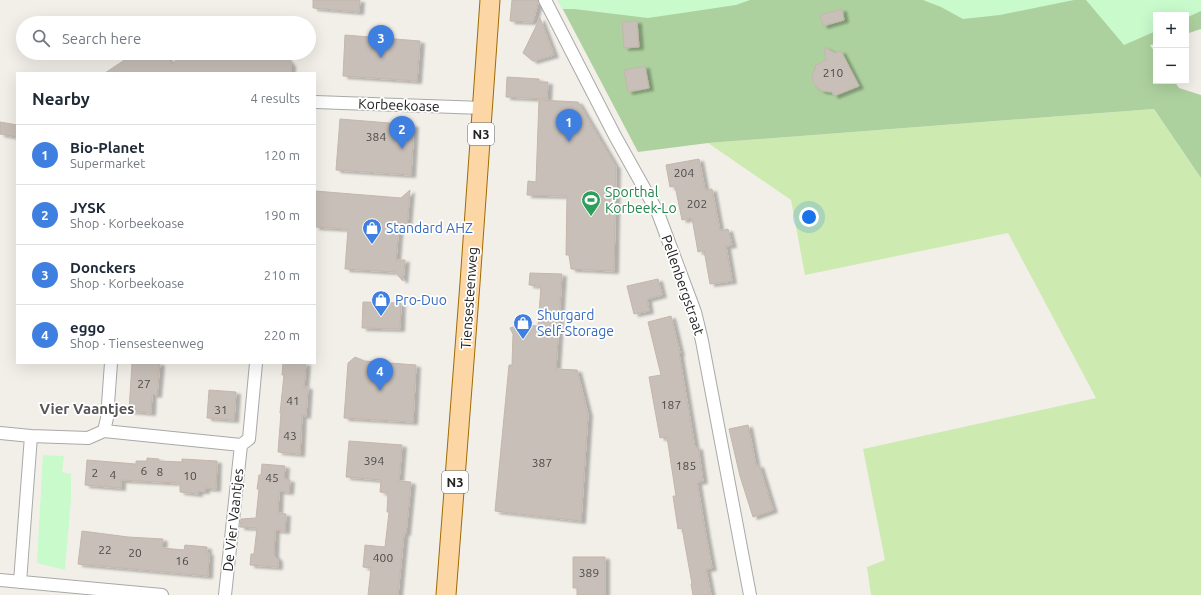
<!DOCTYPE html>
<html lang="en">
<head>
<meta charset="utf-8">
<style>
	:root { --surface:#fff; --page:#f2f2f3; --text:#1f2937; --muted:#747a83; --line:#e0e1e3; --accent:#7c3aed }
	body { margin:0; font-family:Ubuntu,sans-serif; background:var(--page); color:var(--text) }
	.controls { position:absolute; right:12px; top:12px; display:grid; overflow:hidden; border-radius:0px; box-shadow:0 4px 16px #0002 }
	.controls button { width:36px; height:36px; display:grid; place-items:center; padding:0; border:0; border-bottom:1px solid var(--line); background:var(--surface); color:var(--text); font:20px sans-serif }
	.you { position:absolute; left:809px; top:217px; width:14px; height:14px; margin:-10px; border:3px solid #fff; border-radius:50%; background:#1a73e8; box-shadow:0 0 0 6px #1a73e833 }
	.badge { display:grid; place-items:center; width:26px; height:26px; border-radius:50%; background:var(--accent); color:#fff; font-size:13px; font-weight:700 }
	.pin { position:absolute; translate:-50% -33px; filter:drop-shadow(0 1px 2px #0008) }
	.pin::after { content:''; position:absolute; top:21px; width:14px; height:12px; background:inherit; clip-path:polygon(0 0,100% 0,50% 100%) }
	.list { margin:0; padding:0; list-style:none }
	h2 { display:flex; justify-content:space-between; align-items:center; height:52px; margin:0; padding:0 16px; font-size:17px }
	h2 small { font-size:13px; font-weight:400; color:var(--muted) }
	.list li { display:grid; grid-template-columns:26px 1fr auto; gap:12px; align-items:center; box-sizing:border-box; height:60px; padding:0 16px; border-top:1px solid var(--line) }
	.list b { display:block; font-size:15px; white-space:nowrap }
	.list p { margin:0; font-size:13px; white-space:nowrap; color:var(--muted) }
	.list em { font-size:13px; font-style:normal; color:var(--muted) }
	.icon { flex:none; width:22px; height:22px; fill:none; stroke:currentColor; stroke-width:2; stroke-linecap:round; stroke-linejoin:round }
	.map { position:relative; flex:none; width:1201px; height:595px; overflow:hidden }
	.search { position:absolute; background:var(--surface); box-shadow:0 4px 16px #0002; left:16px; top:16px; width:300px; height:44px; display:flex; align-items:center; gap:10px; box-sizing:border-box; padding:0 14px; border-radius:22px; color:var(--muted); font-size:15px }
	.panel { position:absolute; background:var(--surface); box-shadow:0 4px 16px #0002; left:16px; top:72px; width:300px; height:292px; border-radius:0px }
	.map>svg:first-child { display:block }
</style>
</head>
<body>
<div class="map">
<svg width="1201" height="595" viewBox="0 0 1201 595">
	<defs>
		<filter id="shadow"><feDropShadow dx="4.5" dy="2.5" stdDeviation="1" flood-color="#0004"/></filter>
	</defs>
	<rect width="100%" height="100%" fill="#f2efe9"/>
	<!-- grass -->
	<path fill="#cdebb0" d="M1154,109l47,69v417h-330l-4,-28 18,-7 -22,-111 233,-51 -88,-165 -203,42 -14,-75 -83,-57z"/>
	<!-- forest -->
	<path fill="#add19e" d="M558,0h643v29l-15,5v-19h-30v29l-6,1 6,9v27h18l5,7 22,7v83l-47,-69 -446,34 -70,9z"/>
	<!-- park -->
	<path fill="#c8facc" d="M558,0h192l-14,5 -88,13 -74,-9h-12z
		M923,0h151l-74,15 -37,4 -22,-12z
		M1086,0h115v11l-15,7v-3h-30v16l-32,14z
		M43,455l21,1 -2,16 9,2v25l-6,71 -28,-7z"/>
	<!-- building -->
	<path fill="#c7bfb8" stroke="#c4b6ab" filter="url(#shadow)" d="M313,0h47l-1,12 -46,-4z
		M512,0h26v3l-5,19 -23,-1z
		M842,9l2,11 -21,6 -3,-11z
		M540,18l14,37 -21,6 -10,-8z
		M637,21l2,26 -15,1 -2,-26z
		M345,35l75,6 -3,40 -74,-5z
		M824,47l11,6 6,-2 18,35 -25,10 -2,-4 -10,-1 -6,-4 -3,-5 -1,-6 4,-11 10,-5z
		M135,53h29l8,11 12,-11h32l3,4 6,-4h57l9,11v9h-186z
		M645,66l4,22 -21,4 -4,-22z
		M507,77l32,2v3h9l-1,17 -41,-2z
		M539,100l39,2 38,65 -2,104 -43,-2 -2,-14h-3l1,-59 -40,-1 1,-14 8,1z
		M340,119l74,6 -3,50 -75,-5z
		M0,122l17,3v12l-17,-3z
		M699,159l6,31 7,-1 8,42 8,-2 4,16 -6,1 6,35 -22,3 -6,-34 -6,2 -6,-34 -10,2 -7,-34 -5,1 -4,-22z
		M410,190l-3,36 -8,-1 -3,35h9l-2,21 -8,-9 -50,-3 3,-40 -33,-2v-36l86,7z
		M530,273l32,1 -6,95 21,1 11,44 -7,107 -86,-10 14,-146h3l1,-31 -3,-6 9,-3 19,1 3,-40 -12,-1z
		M658,279l4,16 -15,4 2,12 -15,3 -7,-28z
		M363,302l38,1 -1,26 -38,-1z
		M671,316l9,37 -1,1 16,94 3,-1 5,34 -6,1 9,54 6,32 -6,1 5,26h-18l-2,-11h1l-10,-56 -4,1 -5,-33h3l-9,-59 -7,1 -11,-61 12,-2 -13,-53z
		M355,357l9,4 52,4 -3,57 -69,-4 4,-55z
		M132,363h28l-3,32 -5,-1 -1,19 -22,-2z
		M283,363h23l-2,24h4l-2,29 -4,-1 -2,39 -22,-2 3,-39h-1l4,-38h-2z
		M209,390l27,2 -2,28 -27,-2z
		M748,425l8,41 3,-1 14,45 -20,7 -13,-41 -11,-47z
		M349,441l53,4 -3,36 12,1 -5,51h-2l-6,62h-30l3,-27 -8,-1 2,-22 20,2 4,-35h-2l1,-19 -8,-1 1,-12 -35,-3z
		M147,458l12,1v2l23,1v-3l35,2 -1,28 -11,-1v3h-7v3l-18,-2v-9l-59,-3v8l-36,-3 2,-25 49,4v-3h11z
		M262,464l23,2 -1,13 6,1 -1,12 -10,-1 -1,22 8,1 -1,17 -10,-1 -1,25 4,4v8l-28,-2 1,-11h3l3,-26 -17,-1 1,-8 15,-1 3,-29h-2l2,-14h2z
		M82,531l46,6 35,2 -1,9 22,2 1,-5 22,2v6h2l-1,23 -130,-12z
		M573,557h32v38h-28v-7h-4z"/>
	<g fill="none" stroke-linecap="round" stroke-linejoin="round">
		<defs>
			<path id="minor" d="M545,0l70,136 43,77 37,99 7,29 48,254
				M315,102l168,6
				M111,363l-4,55 -3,13 137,14 8,-6 7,-76
				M0,433l31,3 57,2 16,-7
				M0,580l162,15
				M20,582l11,-146
				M225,595l16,-150"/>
			<path id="primary" d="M446,595l24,-312 20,-283"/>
		</defs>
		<!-- minor casing -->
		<use href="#minor" stroke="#a9a9a9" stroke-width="14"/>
		<!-- primary casing -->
		<use href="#primary" stroke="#a06b00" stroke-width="21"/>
		<!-- minor -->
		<use href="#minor" stroke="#fff" stroke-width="12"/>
		<!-- primary -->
		<use href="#primary" stroke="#fcd6a4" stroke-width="19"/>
	</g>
	<!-- icons -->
	<defs>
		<symbol id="stadium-pin" viewBox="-11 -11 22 30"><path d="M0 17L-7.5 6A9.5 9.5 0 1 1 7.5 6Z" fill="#2e9e5b" stroke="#fff"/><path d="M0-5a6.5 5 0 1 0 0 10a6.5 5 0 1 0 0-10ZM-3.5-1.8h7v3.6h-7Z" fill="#fff"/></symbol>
		<symbol id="shop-pin" viewBox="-11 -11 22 30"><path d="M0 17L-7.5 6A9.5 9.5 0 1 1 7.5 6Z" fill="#3f7fe0" stroke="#fff"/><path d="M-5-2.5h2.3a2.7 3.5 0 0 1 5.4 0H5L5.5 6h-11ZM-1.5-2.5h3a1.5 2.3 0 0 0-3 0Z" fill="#fff"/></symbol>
	</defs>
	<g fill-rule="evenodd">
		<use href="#stadium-pin" x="580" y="189" width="22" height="30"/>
		<use href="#shop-pin" x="361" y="217" width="22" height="30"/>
		<use href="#shop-pin" x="370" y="289" width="22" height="30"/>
		<use href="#shop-pin" x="512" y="312" width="22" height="30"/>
	</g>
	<g text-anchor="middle" stroke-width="3.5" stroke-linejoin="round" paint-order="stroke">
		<!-- number labels -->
		<g font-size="12" fill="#4b4948">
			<text x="833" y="77">210</text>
			<text x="376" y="141">384</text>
			<text x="684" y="177">204</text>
			<text x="697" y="208">202</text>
			<text x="144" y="388">27</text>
			<text x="293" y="405">41</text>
			<text x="671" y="409">187</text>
			<text x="221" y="414">31</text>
			<text x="290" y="440">43</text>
			<text x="374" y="465">394</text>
			<text x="542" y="467">387</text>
			<text x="686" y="470">185</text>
			<text x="144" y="475">6</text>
			<text x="160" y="476">8</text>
			<text x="95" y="477">2</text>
			<text x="113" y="479">4</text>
			<text x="190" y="480">10</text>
			<text x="272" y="482">45</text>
			<text x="105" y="554">22</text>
			<text x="135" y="557">20</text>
			<text x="383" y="562">400</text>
			<text x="182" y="565">16</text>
			<text x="589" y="577">389</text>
		</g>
		<!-- shield labels -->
		<g fill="#fff" stroke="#646464" stroke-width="1">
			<rect x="468" y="123" width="26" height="22" rx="3"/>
			<rect x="442" y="471" width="26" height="22" rx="3"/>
		</g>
		<g font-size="13" font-weight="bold" fill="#222">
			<text x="481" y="139">N3</text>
			<text x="455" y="487">N3</text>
		</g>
		<!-- street labels -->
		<g font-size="14" fill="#222" stroke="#fff">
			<text transform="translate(399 105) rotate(2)" y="5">Korbeekoase</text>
			<text transform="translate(683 285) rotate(71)" y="5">Pellenbergstraat</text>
			<text transform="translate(469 298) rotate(-86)" y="5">Tiensesteenweg</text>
			<text transform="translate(233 520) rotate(-84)" y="5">De Vier Vaantjes</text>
		</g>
		<!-- leisure labels -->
		<g font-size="14" fill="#27864d" stroke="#fff" text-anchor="start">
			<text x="605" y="197">Sporthal<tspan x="605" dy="16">Korbeek-Lo</tspan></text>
		</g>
		<!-- shop labels -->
		<g font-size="14" fill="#366cbe" stroke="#fff" text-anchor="start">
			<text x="386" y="233">Standard AHZ</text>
			<text x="395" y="305">Pro-Duo</text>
			<text x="537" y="320">Shurgard<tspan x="537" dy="16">Self-Storage</tspan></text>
		</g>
		<!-- neighbourhood labels -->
		<g font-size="15" font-weight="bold" fill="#555" stroke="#fff">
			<text x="87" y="414">Vier Vaantjes</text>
		</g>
	</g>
</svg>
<div class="controls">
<button>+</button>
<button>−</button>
</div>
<div class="you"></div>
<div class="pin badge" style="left:569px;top:142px;background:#3f7fe0">1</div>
<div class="pin badge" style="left:402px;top:149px;background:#3f7fe0">2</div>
<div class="pin badge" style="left:381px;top:58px;background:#3f7fe0">3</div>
<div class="pin badge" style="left:380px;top:391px;background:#3f7fe0">4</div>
<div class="search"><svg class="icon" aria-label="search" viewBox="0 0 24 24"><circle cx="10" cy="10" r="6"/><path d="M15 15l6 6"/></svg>Search here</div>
<section class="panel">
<h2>Nearby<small>4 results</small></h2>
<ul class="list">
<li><span class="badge" style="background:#3f7fe0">1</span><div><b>Bio-Planet</b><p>Supermarket</p></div><em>120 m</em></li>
<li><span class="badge" style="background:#3f7fe0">2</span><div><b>JYSK</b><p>Shop · Korbeekoase</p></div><em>190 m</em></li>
<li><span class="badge" style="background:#3f7fe0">3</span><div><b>Donckers</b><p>Shop · Korbeekoase</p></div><em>210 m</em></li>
<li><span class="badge" style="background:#3f7fe0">4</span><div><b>eggo</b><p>Shop · Tiensesteenweg</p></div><em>220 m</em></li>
</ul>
</section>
</div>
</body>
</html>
